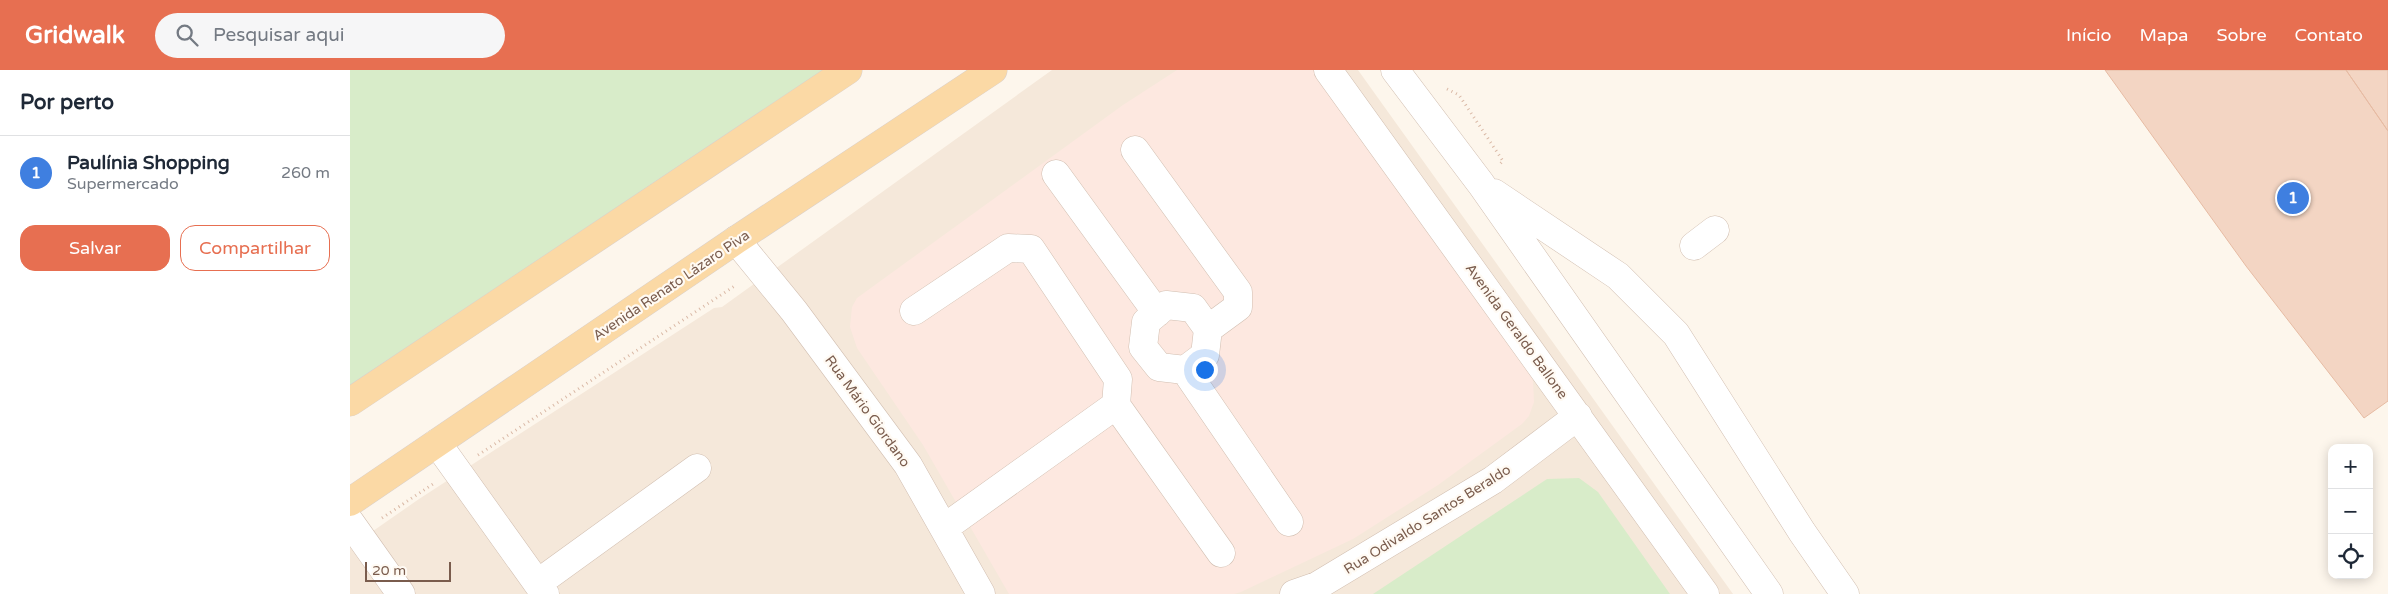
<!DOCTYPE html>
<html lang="pt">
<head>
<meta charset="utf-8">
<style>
	:root { --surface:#fff; --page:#f6f6f7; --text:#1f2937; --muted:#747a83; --line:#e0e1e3; --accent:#e76f51 }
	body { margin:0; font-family:"Varela Round",sans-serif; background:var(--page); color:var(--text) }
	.controls { position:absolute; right:15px; bottom:15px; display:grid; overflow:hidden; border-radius:10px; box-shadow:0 2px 12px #0003 }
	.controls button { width:45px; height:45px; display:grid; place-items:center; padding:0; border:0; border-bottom:1px solid var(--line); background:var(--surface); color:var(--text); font:25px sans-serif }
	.scale { position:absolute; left:15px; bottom:12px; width:86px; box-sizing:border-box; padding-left:5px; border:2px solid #7a5c4d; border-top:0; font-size:14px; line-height:18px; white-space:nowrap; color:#7a5c4d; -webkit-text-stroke:4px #fffaf3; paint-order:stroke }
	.you { position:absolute; left:854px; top:299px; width:18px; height:18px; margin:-12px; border:4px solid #fff; border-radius:50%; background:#1a73e8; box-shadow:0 0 0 8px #1a73e833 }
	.badge { display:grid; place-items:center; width:32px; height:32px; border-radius:50%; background:var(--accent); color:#fff; font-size:16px; font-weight:700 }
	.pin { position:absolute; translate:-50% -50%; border:2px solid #fff; box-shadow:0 1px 5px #0006 }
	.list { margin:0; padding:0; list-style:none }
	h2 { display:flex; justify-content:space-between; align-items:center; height:65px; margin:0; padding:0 20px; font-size:21px }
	h2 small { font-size:16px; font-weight:400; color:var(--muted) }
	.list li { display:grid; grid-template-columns:32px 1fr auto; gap:15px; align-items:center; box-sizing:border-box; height:75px; padding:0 20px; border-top:1px solid var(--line) }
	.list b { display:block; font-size:19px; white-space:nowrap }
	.list p { margin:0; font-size:16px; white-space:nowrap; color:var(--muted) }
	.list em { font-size:16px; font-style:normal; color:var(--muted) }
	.actions { display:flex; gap:10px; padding:15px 20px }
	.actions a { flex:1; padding:11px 0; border:1px solid var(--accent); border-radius:15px; text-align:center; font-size:18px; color:var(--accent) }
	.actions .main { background:var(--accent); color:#fff }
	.icon { flex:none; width:28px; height:28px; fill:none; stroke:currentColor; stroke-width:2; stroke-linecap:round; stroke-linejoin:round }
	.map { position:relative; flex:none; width:2038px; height:524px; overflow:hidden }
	header { display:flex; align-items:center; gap:30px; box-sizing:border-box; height:70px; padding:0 25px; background:var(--accent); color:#fff }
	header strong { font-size:24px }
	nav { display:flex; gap:28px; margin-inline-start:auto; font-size:18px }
	.search { width:350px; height:45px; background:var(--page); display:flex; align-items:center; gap:12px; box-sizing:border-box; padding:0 18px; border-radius:28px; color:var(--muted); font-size:19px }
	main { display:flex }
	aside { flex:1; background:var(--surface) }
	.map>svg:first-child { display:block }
</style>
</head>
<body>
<header>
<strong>Gridwalk</strong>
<div class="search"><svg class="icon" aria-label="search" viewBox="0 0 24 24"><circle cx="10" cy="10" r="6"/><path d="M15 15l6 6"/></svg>Pesquisar aqui</div>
<nav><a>Início</a><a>Mapa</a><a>Sobre</a><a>Contato</a></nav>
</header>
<main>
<aside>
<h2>Por perto<small></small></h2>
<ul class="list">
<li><span class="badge" style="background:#3f7fe0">1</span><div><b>Paulínia Shopping</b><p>Supermercado</p></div><em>260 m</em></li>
</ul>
<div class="actions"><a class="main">Salvar</a><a>Compartilhar</a></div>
</aside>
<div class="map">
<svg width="2038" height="524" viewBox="0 0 2038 524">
	<rect width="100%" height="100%" fill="#fdf6ec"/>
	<!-- residential -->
	<path fill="#f5e8da" d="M702,0h306l375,524h-1383v-47l69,-48 295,-191 8,-1z"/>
	<!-- commercial -->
	<path fill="#fde8e0" d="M827,0h143l209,300 4,11 1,21 -5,14 -7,8 -84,61 -85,54 -112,53 -7,2h-225l-86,-149 -66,-97 -7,-21 2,-20 5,-9 266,-193z"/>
	<!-- green -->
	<path fill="#d8ecc9" d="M0,0h498l-498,333z
		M1229,408l19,14 72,102h-297l174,-115z"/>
	<!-- building -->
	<path fill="#f3d5c3" stroke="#e6bba3" d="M1755,0h241l42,61v270l-24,17 -118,-152z
		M1996,0h42v61z"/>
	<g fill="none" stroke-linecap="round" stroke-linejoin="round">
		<defs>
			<path id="minor" d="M978,0l377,524
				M1045,0l86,114 288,410
				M785,80l103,142v15l-30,22 -3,26 -20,15 -26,-3 -16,-20 3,-25 20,-17 27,3 15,21
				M706,104l101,139
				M1144,123l124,83 58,58 126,198 43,62
				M386,170l58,71 114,154 73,129
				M1344,176l21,-16
				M564,241l94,-63 23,1 87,130 -2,26 -172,123
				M835,300l104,152
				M766,335l105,148
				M87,373l108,151
				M0,452l51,72
				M188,513l159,-115
				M944,524l23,-8 176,-106 85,-64"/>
			<path id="major" d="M0,332l498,-332
				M0,432l386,-262 257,-170"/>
		</defs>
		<!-- minor casing -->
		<use href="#minor" stroke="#d1beb0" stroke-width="29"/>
		<!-- major casing -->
		<use href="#major" stroke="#dad1cd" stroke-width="29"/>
		<!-- path -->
		<path stroke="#d9b8a5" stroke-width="3" stroke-dasharray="1 4" stroke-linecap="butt" d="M1097,19l12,6 44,66 -3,3
			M128,385l258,-170
			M32,448l51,-34"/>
		<!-- minor -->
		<use href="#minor" stroke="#fff" stroke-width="28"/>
		<!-- major -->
		<use href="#major" stroke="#fbd9a5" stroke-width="28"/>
	</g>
	<g text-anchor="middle" stroke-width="4.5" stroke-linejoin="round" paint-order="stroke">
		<!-- street labels -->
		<g font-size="14" fill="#7a5c4d" stroke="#fffaf3">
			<text transform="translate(321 215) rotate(-34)" y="5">Avenida Renato Lázaro Piva</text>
			<text transform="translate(1167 261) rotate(54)" y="5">Avenida Geraldo Ballone</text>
			<text transform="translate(518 341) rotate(54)" y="5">Rua Mário Giordano</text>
			<text transform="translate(1077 449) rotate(-32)" y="5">Rua Odivaldo Santos Beraldo</text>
		</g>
	</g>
</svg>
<div class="controls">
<button>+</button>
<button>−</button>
<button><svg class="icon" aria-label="locate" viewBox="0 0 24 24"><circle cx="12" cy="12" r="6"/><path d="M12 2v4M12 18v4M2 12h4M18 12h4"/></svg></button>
</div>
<div class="scale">20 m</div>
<div class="you"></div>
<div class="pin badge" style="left:1943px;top:128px;background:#3f7fe0">1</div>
</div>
</main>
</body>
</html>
